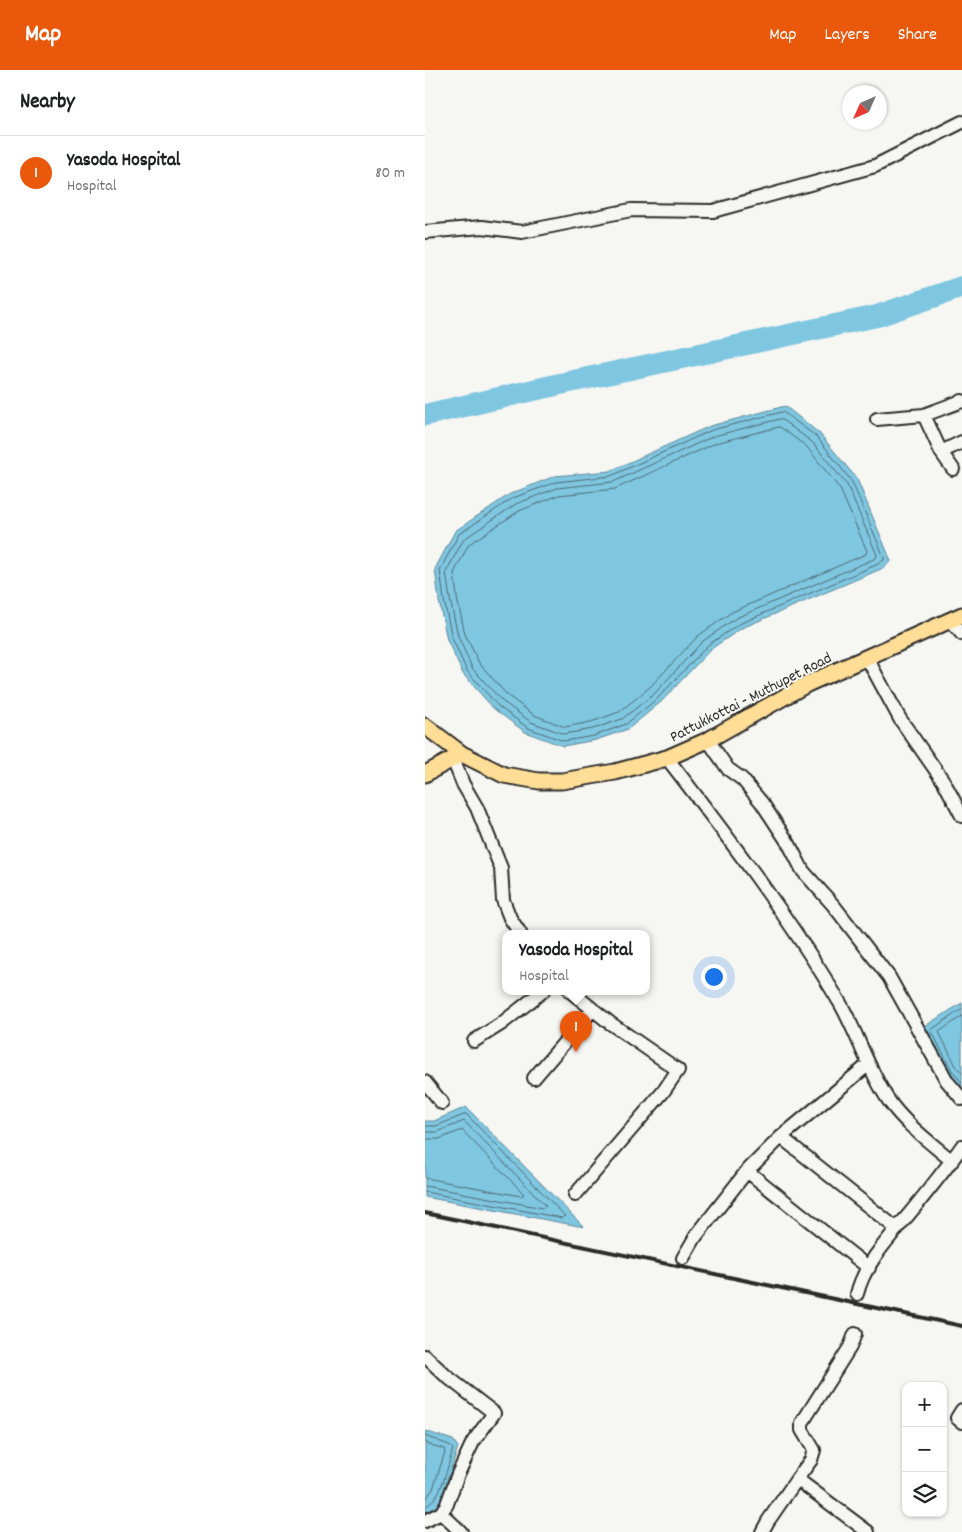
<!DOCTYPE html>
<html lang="en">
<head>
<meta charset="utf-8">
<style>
	:root { --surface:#fff; --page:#f6f6f6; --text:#202124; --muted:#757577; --line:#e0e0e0; --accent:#ea580c }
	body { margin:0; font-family:Dekko,sans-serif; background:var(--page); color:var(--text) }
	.controls { position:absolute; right:15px; bottom:15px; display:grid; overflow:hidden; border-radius:10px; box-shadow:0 1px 4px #0004 }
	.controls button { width:45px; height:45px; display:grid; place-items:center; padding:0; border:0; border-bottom:1px solid var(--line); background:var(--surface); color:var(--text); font:25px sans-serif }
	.compass { position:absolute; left:417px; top:15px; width:45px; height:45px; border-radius:50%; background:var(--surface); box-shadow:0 1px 4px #0004; rotate:225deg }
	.you { position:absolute; left:288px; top:906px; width:18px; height:18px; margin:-12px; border:4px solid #fff; border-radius:50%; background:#1a73e8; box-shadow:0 0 0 8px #1a73e833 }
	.badge { display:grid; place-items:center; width:32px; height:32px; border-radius:50%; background:var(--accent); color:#fff; font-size:16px; font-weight:700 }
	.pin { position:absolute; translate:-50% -41px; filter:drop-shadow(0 1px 2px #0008) }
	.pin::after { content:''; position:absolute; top:26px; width:18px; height:15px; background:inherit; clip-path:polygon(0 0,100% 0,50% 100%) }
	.popup { position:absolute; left:77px; top:860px; width:148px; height:65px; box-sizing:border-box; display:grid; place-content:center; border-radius:10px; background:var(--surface); filter:drop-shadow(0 1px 4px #0005); font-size:16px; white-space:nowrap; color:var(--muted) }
	.popup b { font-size:19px; color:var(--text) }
	.popup::after { content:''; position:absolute; left:50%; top:100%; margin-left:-10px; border:10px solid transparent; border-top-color:var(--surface) }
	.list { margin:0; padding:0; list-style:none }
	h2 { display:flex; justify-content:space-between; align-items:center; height:65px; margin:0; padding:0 20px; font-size:21px }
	h2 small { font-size:16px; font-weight:400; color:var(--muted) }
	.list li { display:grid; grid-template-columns:32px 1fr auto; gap:15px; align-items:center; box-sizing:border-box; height:75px; padding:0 20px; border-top:1px solid var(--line) }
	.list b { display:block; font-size:19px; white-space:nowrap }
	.list p { margin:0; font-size:16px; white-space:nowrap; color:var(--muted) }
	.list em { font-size:16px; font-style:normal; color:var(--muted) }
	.icon { flex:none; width:28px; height:28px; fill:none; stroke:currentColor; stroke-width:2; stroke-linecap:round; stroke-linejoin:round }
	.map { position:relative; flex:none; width:537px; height:1462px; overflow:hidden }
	header { display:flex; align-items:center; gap:30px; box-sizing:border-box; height:70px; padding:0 25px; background:var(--accent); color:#fff }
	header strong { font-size:24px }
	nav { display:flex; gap:28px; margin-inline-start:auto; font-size:18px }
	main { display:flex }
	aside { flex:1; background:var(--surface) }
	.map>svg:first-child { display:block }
</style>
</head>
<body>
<header>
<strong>Map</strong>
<nav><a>Map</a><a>Layers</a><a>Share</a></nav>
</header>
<main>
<aside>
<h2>Nearby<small></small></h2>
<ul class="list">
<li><span class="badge">1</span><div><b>Yasoda Hospital</b><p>Hospital</p></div><em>80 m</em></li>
</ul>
</aside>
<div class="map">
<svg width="537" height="1462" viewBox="0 0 537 1462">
	<rect width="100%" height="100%" fill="#f6f6f2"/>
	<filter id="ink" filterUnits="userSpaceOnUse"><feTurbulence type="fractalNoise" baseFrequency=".02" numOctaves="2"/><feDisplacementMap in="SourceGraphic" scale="10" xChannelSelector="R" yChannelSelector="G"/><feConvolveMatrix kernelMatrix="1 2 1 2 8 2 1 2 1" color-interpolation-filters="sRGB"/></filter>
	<g filter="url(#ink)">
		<!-- water -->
		<path fill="#7fc6e0" stroke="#5d8898" d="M360,336l35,28 37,45 34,82 -10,8 -139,59 -31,21 -50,53 -33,27 -32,11 -33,6 -38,-14 -31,-23 -31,-35 -16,-34 -8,-39 -4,-32 20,-38 55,-37 45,-18 55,-5 100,-45z
			M537,933v88l-15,-19 -22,-43v-3z
			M41,1037l118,120 -159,-30v-76h9z
			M0,1361l28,9 5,7 -15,47 -8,14 -10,5z"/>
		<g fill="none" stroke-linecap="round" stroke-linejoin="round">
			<!-- shore -->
			<path stroke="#4d6973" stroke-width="1" d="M358,342l34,25 35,45 32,75v3l-6,4 -139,60 -31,21 -50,53 -32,26 -32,12 -30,5 -36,-13 -30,-22 -31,-35 -15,-33 -8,-38 -4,-30 19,-36 54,-36 43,-16 55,-6 101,-46z
				M356,349l31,23 35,43 30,70 -1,3 -140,60 -33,23 -49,53 -32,25 -29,10 -29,5 -33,-12 -29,-21 -30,-33 -14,-32 -8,-37 -4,-27 18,-33 52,-35 41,-16 56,-6 101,-46z
				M355,357l27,20 33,42 27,62 -1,3 -134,58 -34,24 -49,52 -30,24 -28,10 -26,5 -31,-12 -27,-20 -28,-32 -14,-29 -8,-36 -3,-25 15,-29 50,-33 40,-16 56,-6 101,-46z
				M537,939l-31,21 20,39 11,14
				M537,946l-23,16 17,34 6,7
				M0,1056h11l30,-12 99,102 -3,2 -137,-26
				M0,1062h12l27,-11 82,85 -3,2 -118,-22
				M0,1069h14l23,-9 62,64 -3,2 -96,-18
				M0,1366l24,9 4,4c-6,18 -10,48 -28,58
				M0,1373l19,6 1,3 -12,37 -8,11"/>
			<!-- river -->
			<path stroke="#7fc6e0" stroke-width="22" d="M0,345l135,-31 317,-68 85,-29"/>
			<defs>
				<path id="minor" d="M0,162l57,-5 40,5 109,-22 82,1 162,-45 87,-44
					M499,345l17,37 12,17
					M452,349l47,-4 38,-14
					M516,382l21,-10
					M525,550l12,14
					M442,588l33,61 44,63 18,34
					M283,670l20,29 14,10 20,24 27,41 14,27 31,35 55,71 58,104 15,18
					M242,688c61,79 122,159 173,245 18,31 28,67 49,98 16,23 42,42 63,60
					M28,689l10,25 14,24 24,60 2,32 7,18 10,15
					M145,921l40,32 68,47 -15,22 -88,103
					M49,971l27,-17 42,-33
					M109,1008l59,-69
					M0,1012l17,21
					M356,1067l116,92
					M322,1101l122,97
					M258,1188l13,-22 51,-65 34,-34 88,-73
					M432,1224c7,-30 33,-57 53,-81 18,-22 36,-44 52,-67
					M0,1286l20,19 49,38 -21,29 -15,32 -11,30 -6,9 -16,8
					M537,1340l-5,8 5,4
					M372,1409l14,-19 3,-10 -12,-20v-7l48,-76 5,-13
					M16,1443l20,19
					M337,1462l6,-11 29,-42 71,53"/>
				<path id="major" d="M0,656l37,28 42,21 35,6h23l53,-9 52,-14 41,-18 99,-56 155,-69
					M0,704l37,-20"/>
			</defs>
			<!-- minor casing -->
			<use href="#minor" stroke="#2b2b2b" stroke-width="16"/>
			<!-- major casing -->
			<use href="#major" stroke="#2b2b2b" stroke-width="19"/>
			<!-- minor -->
			<use href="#minor" stroke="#f6f6f2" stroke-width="12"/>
			<!-- major -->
			<use href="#major" stroke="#fedd96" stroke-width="15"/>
			<!-- rail -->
			<path stroke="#2b2b2b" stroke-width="4" d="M0,1143l537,113"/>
		</g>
	</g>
	<g text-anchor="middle" stroke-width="4" stroke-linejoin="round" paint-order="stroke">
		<!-- street labels -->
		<g font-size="16" fill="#2b2b2b" stroke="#f6f6f2">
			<text transform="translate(325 626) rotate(-27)" y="6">Pattukkottai - Muthupet Road</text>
		</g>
	</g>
</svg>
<div class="controls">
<button>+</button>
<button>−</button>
<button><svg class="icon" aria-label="layers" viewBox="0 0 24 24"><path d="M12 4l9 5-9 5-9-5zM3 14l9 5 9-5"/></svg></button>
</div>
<svg class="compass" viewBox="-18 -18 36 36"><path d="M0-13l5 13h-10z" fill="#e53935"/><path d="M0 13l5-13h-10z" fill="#757577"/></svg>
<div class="you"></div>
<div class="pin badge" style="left:151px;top:982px">1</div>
<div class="popup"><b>Yasoda Hospital</b>Hospital</div>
</div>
</main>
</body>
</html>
